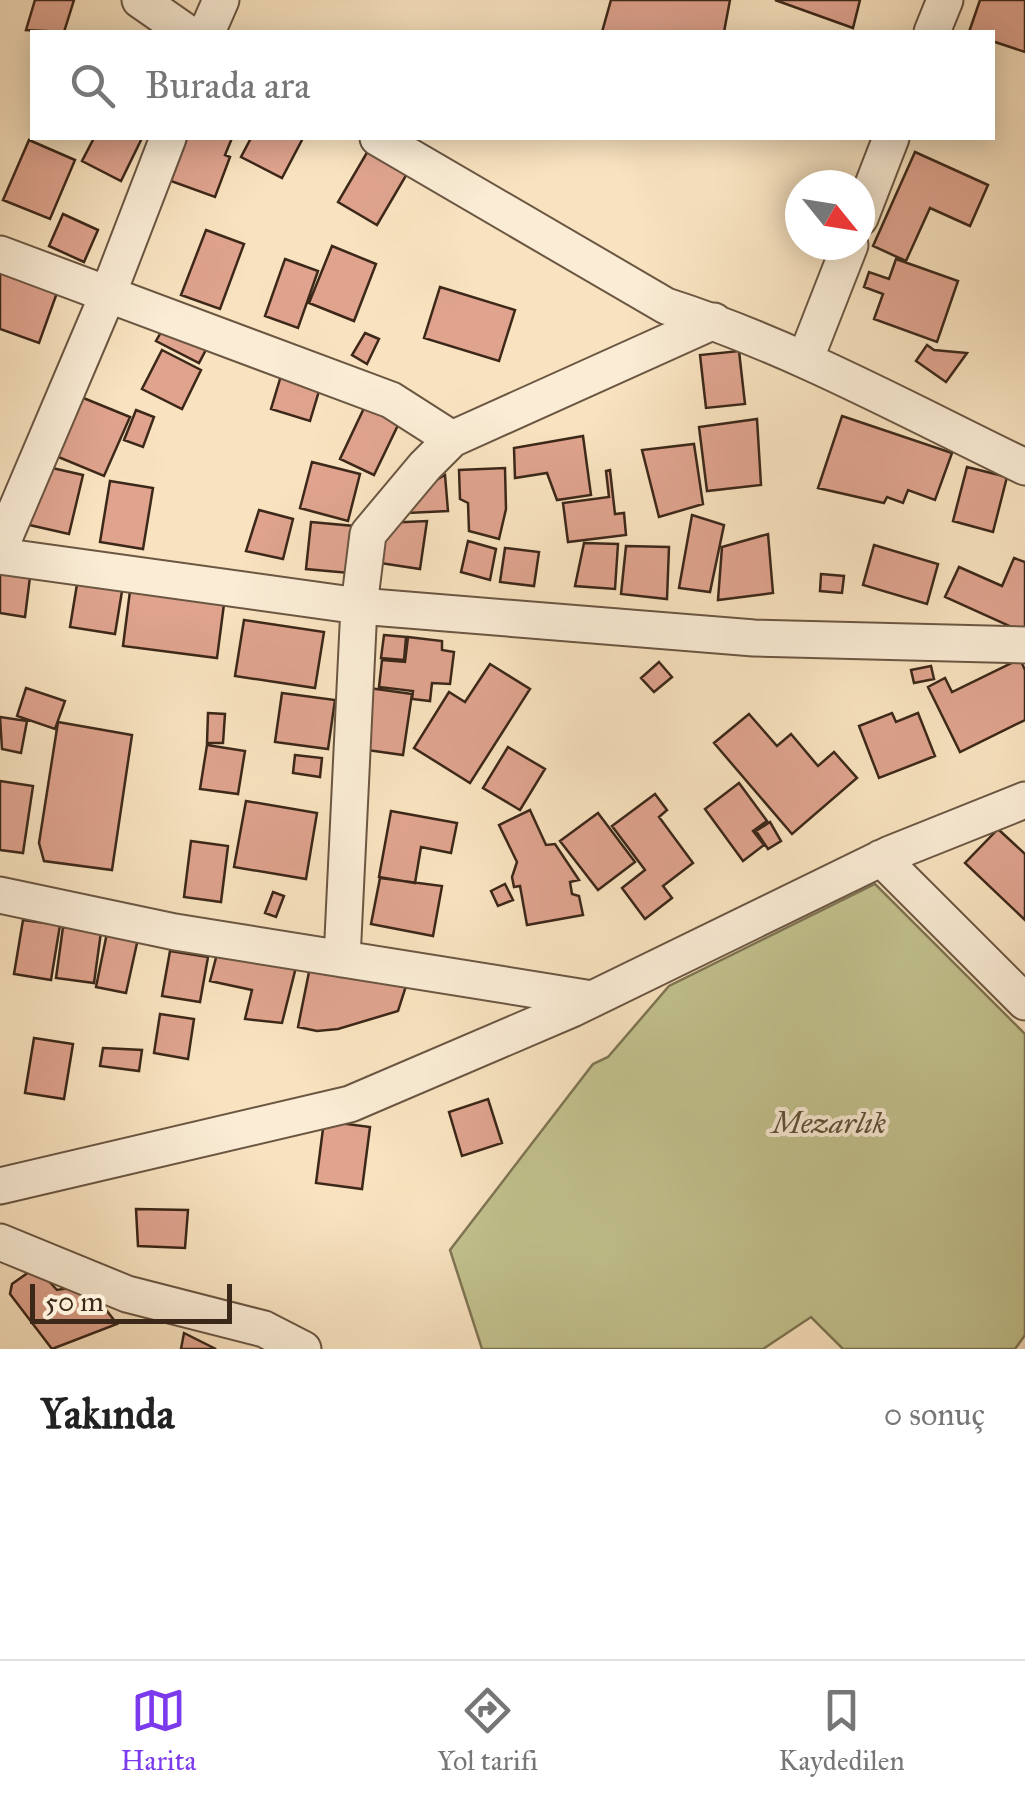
<!DOCTYPE html>
<html lang="tr">
<head>
<meta charset="utf-8">
<style>
	:root { --surface:#fff; --page:#f2f2f2; --text:#222; --muted:#767676; --line:#e0e0e0; --accent:#7c3aed }
	body { margin:0; font-family:"IM FELL Great Primer",serif; background:var(--page); color:var(--text) }
	.compass { position:absolute; left:785px; top:170px; width:90px; height:90px; border-radius:50%; background:var(--surface); box-shadow:0 5px 25px #0003; rotate:120deg }
	.scale { position:absolute; left:30px; bottom:25px; width:202px; box-sizing:border-box; padding-left:10px; border:5px solid #3c2819; border-top:0; font-size:28px; line-height:35px; white-space:nowrap; color:#3c2819; -webkit-text-stroke:8px #faecd5; paint-order:stroke }
	.list { margin:0; padding:0; list-style:none }
	h2 { display:flex; justify-content:space-between; align-items:center; height:130px; margin:0; padding:0 40px; font-size:42px }
	h2 small { font-size:32px; font-weight:400; color:var(--muted) }
	.icon { flex:none; width:55px; height:55px; fill:none; stroke:currentColor; stroke-width:2; stroke-linecap:round; stroke-linejoin:round }
	.map { position:relative; flex:none; width:1025px; height:1349px; overflow:hidden }
	.search { position:absolute; background:var(--surface); box-shadow:0 5px 25px #0003; left:30px; right:30px; top:30px; height:110px; display:flex; align-items:center; gap:25px; box-sizing:border-box; padding:0 35px; border-radius:0px; color:var(--muted); font-size:38px }
	.sheet { height:310px; background:var(--surface) }
	nav { display:flex; justify-content:space-around; align-items:center; box-sizing:border-box; height:140px; border-top:2px solid var(--line); background:var(--surface); font-size:28px; color:var(--muted) }
	nav a { display:grid; justify-items:center; gap:5px }
	nav .on { color:var(--accent) }
	.map>svg:first-child { display:block }
</style>
</head>
<body>
<div class="map">
<svg width="1025" height="1349" viewBox="0 0 1025 1349">
	<rect width="100%" height="100%" fill="#f8e2bf"/>
	<filter id="stains"><feTurbulence type="fractalNoise" baseFrequency=".002" numOctaves="4"/><feColorMatrix values="0 0 0 0 .2 0 0 0 0 .09 0 0 0 0 .02 0 0 0 .5 -.17"/></filter>
	<radialGradient id="worn" r=".72"><stop offset=".6" stop-color="#630" stop-opacity="0"/><stop offset="1" stop-color="#630" stop-opacity=".3"/></radialGradient>
	<!-- green -->
	<path fill="#c2c28e" stroke="#7f7554" stroke-width="2.5" d="M875,884l150,150v301l-10,14h-172l-32,-32 -48,32h-281l-32,-99 143,-186 15,-7 61,-71z"/>
	<!-- building -->
	<path fill="#dfa38e" stroke="#3c2819" stroke-width="2.5" d="M35,0h39l-10,32 -38,-2z
		M611,0h119l-6,32h-122z
		M775,0h85l-7,28z
		M980,0h45v52l-33,-11v-9h-23z
		M94,138h48l-21,43 -39,-20z
		M187,138h45l-7,17 5,2 -15,40 -44,-16z
		M251,138h52l-21,40 -41,-21z
		M29,140l46,20 -25,59 -47,-19z
		M372,144l39,23 -34,58 -39,-23z
		M915,152l73,33 -18,41 -40,-18 -24,53 -33,-15z
		M63,214l35,16 -14,32 -35,-16z
		M206,230l38,14 -24,65 -39,-14z
		M332,246l44,18 -22,57 -45,-18z
		M285,259l33,12 -20,57 -33,-12z
		M896,259l62,22 -21,61 -63,-23 9,-25 -19,-7 5,-15 20,7z
		M0,269l58,21 -19,53 -39,-14z
		M440,287l75,23 -16,51 -75,-23z
		M164,327l47,13 -12,23 -43,-22z
		M365,333l14,6 -12,25 -15,-9z
		M927,345l7,5 33,3 -21,29 -30,-21z
		M162,350l39,20 -19,39 -40,-20z
		M739,351l6,53 -39,4 -6,-53z
		M283,369l39,12 -12,40 -39,-12z
		M81,397l49,20 -26,59 -48,-20z
		M365,406l34,17 -25,52 -34,-16z
		M136,410l18,7 -11,30 -19,-7z
		M842,416l110,37 -17,47 -27,-10 -5,13 -16,-6 -3,6 -66,-15z
		M757,419l4,66 -54,6 -8,-64z
		M583,436l8,59 -34,5 -10,-27 -32,5 -1,-30z
		M694,444l9,60 -44,13 -17,-67z
		M312,462l48,12 -12,47 -48,-13z
		M39,465l44,10 -14,59 -44,-10z
		M967,467l40,10 -14,55 -40,-11z
		M505,468l1,41 -7,30 -30,-8 -1,-28 -8,-4 -1,-29z
		M610,470l5,44 9,-1 2,22 -58,7 -5,-39 46,-6 -3,-26z
		M445,475l3,36 -40,2 11,-23z
		M110,481l43,7 -10,61 -43,-7z
		M259,510l34,9 -10,40 -37,-8z
		M692,515l32,10 -14,67 -31,-4z
		M427,521l-7,48 -40,-6 5,-40z
		M311,522l43,4 -5,47 -43,-4z
		M768,534l5,59 -55,7 4,-53z
		M468,541l28,8 -6,31 -29,-8z
		M584,543l34,1 -3,45 -40,-3z
		M874,545l64,19 -11,40 -64,-19z
		M626,546l43,1 -2,52 -46,-5z
		M505,548l34,4 -5,34 -34,-4z
		M1014,558l11,4v71l-80,-36 14,-30 43,19z
		M0,573l30,4 -5,40 -25,-4z
		M821,574l23,2 -2,17 -22,-2z
		M78,578l45,7 -8,49 -45,-7z
		M130,591l94,13 -7,54 -94,-12z
		M244,620l80,12 -9,56 -80,-12z
		M384,635l22,2 -2,23 -23,-2z
		M408,637l34,4v9l12,2 -4,32 -18,-1 -2,18 -18,-2 1,-8 -34,-4 3,-27 23,2z
		M1020,659l5,11v50l-65,32 -32,-65 17,-9 7,14z
		M659,662l13,15 -18,15 -13,-14z
		M490,664l40,25 -60,94 -56,-35 35,-56 16,10z
		M931,666l3,13 -20,4 -3,-13z
		M26,688l39,13 -10,28 -38,-13z
		M369,688l43,6 -9,61 -43,-6z
		M282,693l53,7 -7,49 -53,-7z
		M208,713l17,1 -2,29h-16z
		M892,713l4,9 22,-9 17,43 -56,22 -20,-52z
		M749,714l28,32 14,-12 27,32 16,-14 23,26 -65,56 -78,-91z
		M0,717l27,4 -6,32 -19,-4z
		M58,722l74,13 -20,135 -68,-9 -5,-18z
		M207,745l38,6 -7,43 -38,-5z
		M508,747l37,22 -25,41 -37,-22z
		M295,755l27,3 -2,19 -27,-4z
		M0,781l33,5 -10,67 -23,-3z
		M739,783l28,38 -14,10 11,14 -21,16 -38,-52z
		M655,794l12,16 -8,7 34,46 -30,23 9,12 -27,21 -23,-31 23,-18 -33,-44z
		M246,801l71,12 -11,66 -72,-12z
		M530,810l16,35 9,-1 24,36 -9,2 2,12 7,2 4,19 -56,10 -7,-39 -6,1 -2,-10 5,-15 -18,-37z
		M391,811l66,12 -6,30 -30,-6 -6,36 -36,-6z
		M598,813l37,49 -37,28 -38,-49z
		M770,822l11,19 -13,8 -12,-18z
		M998,829l27,25v66l-60,-57z
		M191,841l37,5 -7,56 -37,-5z
		M380,878l62,8 -9,50 -62,-12z
		M505,884l8,16 -15,6 -7,-15z
		M273,892l11,4 -8,21 -11,-4z
		M23,920l37,5 -9,55 -37,-6z
		M63,927l38,5 -7,51 -38,-5z
		M108,928l31,6 -13,59 -30,-6z
		M219,946l79,13 -16,64 -37,-4 7,-29 -42,-9z
		M170,951l38,6 -8,45 -38,-6z
		M310,967l96,19 -8,25 -60,18 -21,2 -19,-4z
		M160,1014l34,5 -6,40 -34,-6z
		M34,1038l39,6 -9,55 -39,-6z
		M103,1048l39,2 -3,21 -39,-5z
		M488,1099l14,44 -40,13 -13,-44z
		M324,1121l46,6 -8,62 -46,-6z
		M136,1209l52,1 -3,38 -47,-2z
		M36,1267l21,23 30,-5 30,39 -65,25 -42,-55 2,-10z
		M184,1333l32,16h-35z"/>
	<g fill="none" stroke-linecap="round" stroke-linejoin="round">
		<defs>
			<path id="minor" d="M140,0l46,32
				M207,32l14,-32
				M932,32l13,-32
				M378,138l288,168c125,40 241,104 359,161
				M860,218l31,-80
				M0,254l391,146 61,39
				M805,360l45,-115
				M0,548l108,-254 60,-156
				M0,556l359,50 395,32 271,7
				M881,858l144,144
				M0,895l175,37 417,67
				M342,959l17,-353 9,-72 57,-68 27,-27 262,-118
				M0,1186l350,-82 222,-95 318,-155 135,-54
				M0,1242l127,52 137,35 39,20"/>
		</defs>
		<!-- minor casing -->
		<use href="#minor" stroke="#6b5642" stroke-width="39"/>
		<!-- minor -->
		<use href="#minor" stroke="#faecd5" stroke-width="35"/>
	</g>
	<g text-anchor="middle" stroke-width="8" stroke-linejoin="round" paint-order="stroke">
		<!-- park labels -->
		<g font-size="30" font-style="italic" fill="#5e4e36" stroke="#faecd5">
			<text x="829" y="1133">Mezarlık</text>
		</g>
	</g>
	<rect width="100%" height="100%" filter="url(#stains)"/>
	<rect width="100%" height="100%" fill="url(#worn)"/>
</svg>
<svg class="compass" viewBox="-18 -18 36 36"><path d="M0-13l5 13h-10z" fill="#e53935"/><path d="M0 13l5-13h-10z" fill="#767676"/></svg>
<div class="scale">50 m</div>
<div class="search"><svg class="icon" aria-label="search" viewBox="0 0 24 24"><circle cx="10" cy="10" r="6"/><path d="M15 15l6 6"/></svg>Burada ara</div>
</div>
<section class="sheet">
<h2>Yakında<small>0 sonuç</small></h2>
<ul class="list">
</ul>
</section>
<nav>
<a class="on"><svg class="icon" aria-label="map" viewBox="0 0 24 24"><path d="M3 6l6-2 6 2 6-2v14l-6 2-6-2-6 2zM9 4v14M15 6v14"/></svg>Harita</a>
<a><svg class="icon" aria-label="directions" viewBox="0 0 24 24"><path d="M12 3l9 9-9 9-9-9zM9 14v-3h6M13 9l2 2-2 2"/></svg>Yol tarifi</a>
<a><svg class="icon" aria-label="saved" viewBox="0 0 24 24"><path d="M7 4h10v16l-5-4-5 4z"/></svg>Kaydedilen</a>
</nav>
</body>
</html>
